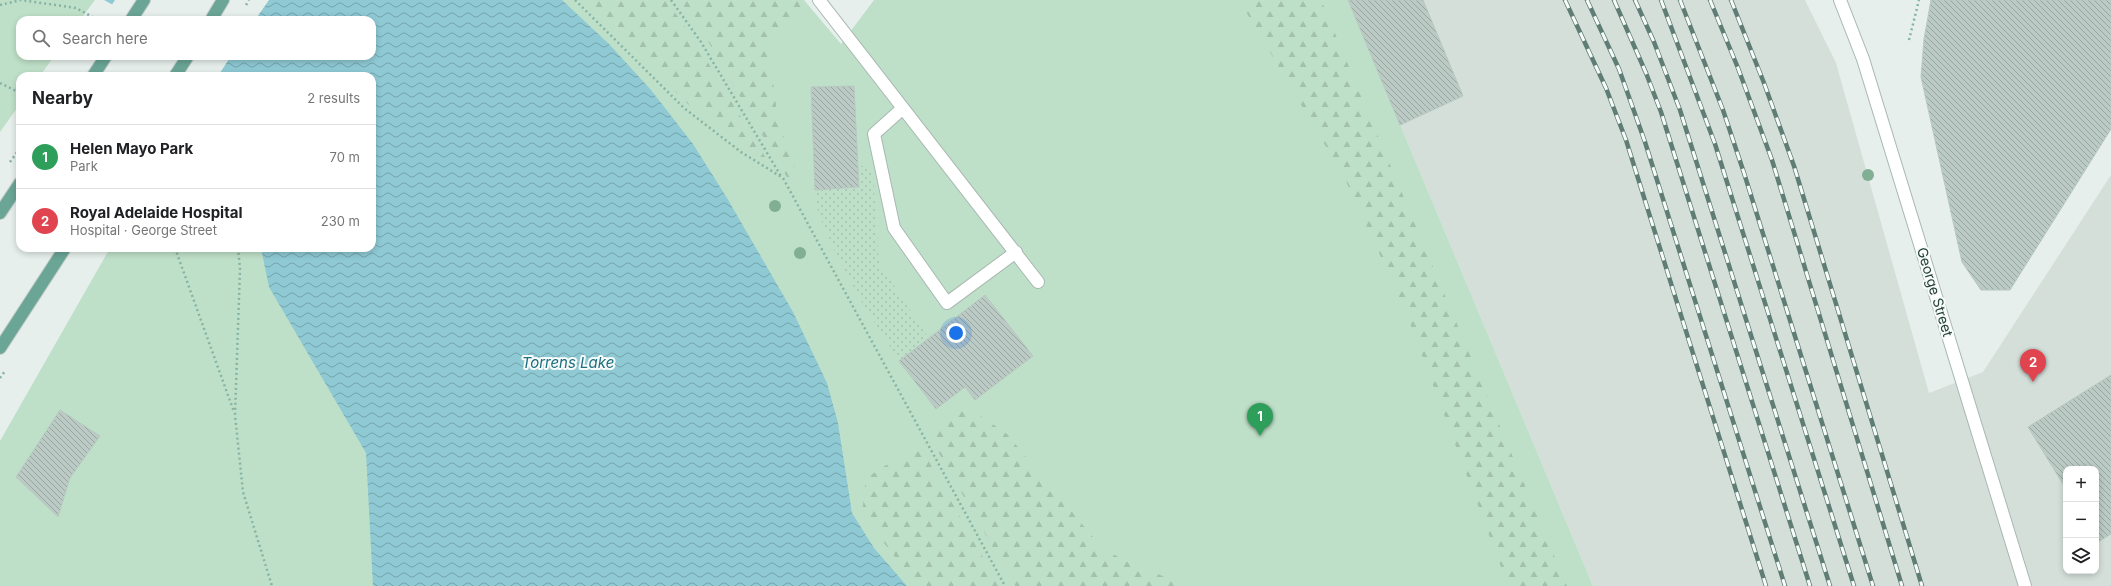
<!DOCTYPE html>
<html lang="en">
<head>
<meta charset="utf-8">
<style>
	:root { --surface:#fff; --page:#f2f2f2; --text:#202124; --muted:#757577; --line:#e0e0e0; --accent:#7f4e3f }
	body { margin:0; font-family:Inter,sans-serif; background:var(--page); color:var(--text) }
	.controls { position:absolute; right:12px; bottom:12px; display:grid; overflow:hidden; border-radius:8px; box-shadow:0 2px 6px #0003 }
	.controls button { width:36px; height:36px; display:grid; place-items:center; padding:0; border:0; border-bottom:1px solid var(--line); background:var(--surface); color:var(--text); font:20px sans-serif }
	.you { position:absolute; left:956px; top:333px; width:14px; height:14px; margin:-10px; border:3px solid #fff; border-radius:50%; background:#1a73e8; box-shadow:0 0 0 6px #1a73e833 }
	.badge { display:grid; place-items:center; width:26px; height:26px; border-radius:50%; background:var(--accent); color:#fff; font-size:13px; font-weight:700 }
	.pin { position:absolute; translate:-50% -33px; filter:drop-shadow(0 1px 2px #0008) }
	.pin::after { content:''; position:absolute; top:21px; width:14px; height:12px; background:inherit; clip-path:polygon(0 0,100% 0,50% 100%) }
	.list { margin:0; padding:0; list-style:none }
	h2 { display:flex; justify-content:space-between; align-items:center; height:52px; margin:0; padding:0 16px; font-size:17px }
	h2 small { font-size:13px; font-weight:400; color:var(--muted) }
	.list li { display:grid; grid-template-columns:26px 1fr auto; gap:12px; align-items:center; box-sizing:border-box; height:64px; padding:0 16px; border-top:1px solid var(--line) }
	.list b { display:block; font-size:15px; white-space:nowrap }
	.list p { margin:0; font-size:13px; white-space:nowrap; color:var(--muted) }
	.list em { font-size:13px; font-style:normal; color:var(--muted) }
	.icon { flex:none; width:22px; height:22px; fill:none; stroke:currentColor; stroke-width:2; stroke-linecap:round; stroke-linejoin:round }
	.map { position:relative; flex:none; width:2111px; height:586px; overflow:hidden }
	.search { position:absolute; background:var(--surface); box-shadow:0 2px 6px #0003; left:16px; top:16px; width:360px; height:44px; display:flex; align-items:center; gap:10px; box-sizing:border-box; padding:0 14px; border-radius:12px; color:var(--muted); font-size:15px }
	.panel { position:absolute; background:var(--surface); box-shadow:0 2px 6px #0003; left:16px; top:72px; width:360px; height:180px; border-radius:12px }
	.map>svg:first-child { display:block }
</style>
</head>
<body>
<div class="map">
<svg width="2111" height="586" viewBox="0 0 2111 586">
	<defs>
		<pattern id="forest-firs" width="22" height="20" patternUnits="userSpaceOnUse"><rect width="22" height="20" fill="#bfe0c8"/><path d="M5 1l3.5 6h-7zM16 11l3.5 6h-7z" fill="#a4c1ad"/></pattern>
		<pattern id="garden-dots" width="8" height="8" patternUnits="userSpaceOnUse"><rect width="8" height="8" fill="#bfe0c8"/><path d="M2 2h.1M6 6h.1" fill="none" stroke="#a4c1ad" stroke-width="1.8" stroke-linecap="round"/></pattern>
		<pattern id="water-waves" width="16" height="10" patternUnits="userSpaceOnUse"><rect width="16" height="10" fill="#8ec9d4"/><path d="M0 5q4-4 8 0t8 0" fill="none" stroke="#74a5ad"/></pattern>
		<pattern id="building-back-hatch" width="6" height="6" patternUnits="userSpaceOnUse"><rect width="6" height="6" fill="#bbcac4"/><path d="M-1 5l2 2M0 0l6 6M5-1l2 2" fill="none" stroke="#98a6a0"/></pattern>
	</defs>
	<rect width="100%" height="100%" fill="#e6efeb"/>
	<!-- built -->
	<path fill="#d4dfda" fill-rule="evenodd" d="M1348,0h457l31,63 93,330 54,-21 128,-197v411h-518zM2066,469h30v102h-30z"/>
	<!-- green -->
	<path fill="#bfe0c8" d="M0,0h95l-15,20h-60v36h34l-14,20h-20v28l-20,28z
		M252,0h552l37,44 33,-44h474l245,586h-1593v-145l110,-193h262v-172h-165l11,-20h154v-36z"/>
	<!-- forest -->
	<path fill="url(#forest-firs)" d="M582,0h84l29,41 75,124 -81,-60z
		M679,0h121l5,6 -37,38 10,76 18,51 -1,8 -6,2 -80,-138z
		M1239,0h82l246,586h-59l-103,-276 -60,-131z
		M965,405l42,29 95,114 33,18 56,20h-176l-87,-152z
		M919,444l80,142h-82l-55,-72 4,-36z"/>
	<!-- garden -->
	<path fill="url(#garden-dots)" d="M858,163l15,11 6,89 50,76 -30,22 -39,-62 -26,-50 -16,-36 -3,-23 44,-3z"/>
	<!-- water -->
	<path fill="url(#water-waves)" d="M104,0h458l47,44 42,46 42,54 34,54 66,114 34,71 11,40 14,90 22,35 33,38h-534l-7,-133 -97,-166 -8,-39h111v-172h-159l-20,-20h179v-36h-231z"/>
	<!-- pier -->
	<path fill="#e6efeb" d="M115,0h154l-14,20h-118l-26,-14z
		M191,56h40l-13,20h-8z"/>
	<!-- building -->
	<path fill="url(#building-back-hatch)" stroke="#b8c9c2" d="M1348,0h75l40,96 -63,29z
		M2111,0v129l-101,161h-29l-19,-28 -41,-185 3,-38 7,-39z
		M854,86l5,101 -44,3 -4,-103z
		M985,295l48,61 -58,44 -10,-13 -29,22 -37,-48z
		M2111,375v159l-13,8 -2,-3v-70h-30v20l-38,-62z
		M60,410l40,26 -30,42 -12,39 -42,-40z"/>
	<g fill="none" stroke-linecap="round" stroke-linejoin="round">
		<defs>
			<path id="minor" d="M819,0l219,282
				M1840,0l23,59 162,527
				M903,108l-29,26 20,94 53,75 69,-51"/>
			<path id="major" d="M131,20l13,-20
				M211,20l12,-20
				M93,76l13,-20
				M0,213l20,-30
				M0,348l65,-100"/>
		</defs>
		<!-- minor casing -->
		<use href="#minor" stroke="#a8b8b2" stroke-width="14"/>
		<!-- major casing -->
		<use href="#major" stroke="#c2cac8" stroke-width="14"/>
		<!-- path -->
		<path stroke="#86b3a5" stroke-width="2.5" stroke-dasharray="2 3" stroke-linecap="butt" d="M575,0l109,108 57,44 42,26 222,408
			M671,0l30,42 81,136
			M0,5l21,-5 55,8 22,12
			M246,5l3,-5
			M1909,40l10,-40
			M0,83l20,10
			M10,162l10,-14
			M175,248l59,164
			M238,248l2,21 -5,146 8,77 29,94
			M0,378l5,-7"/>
		<!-- minor -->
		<use href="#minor" stroke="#fff" stroke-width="12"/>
		<!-- major -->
		<use href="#major" stroke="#6aa596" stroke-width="12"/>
		<defs>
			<path id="rail" d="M1565,0l41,88 20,52 140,446
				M1587,0l32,69 26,73 140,444
				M1614,0l32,73 15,39 149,474
				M1635,0l19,42 26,68 150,476
				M1661,0l54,144 139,442
				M1680,0l43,110 21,63 129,413
				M1710,0l28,68 34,92 130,426
				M1731,0l33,83 30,83 128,420"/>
		</defs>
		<!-- rail casing -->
		<use href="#rail" stroke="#5f7d75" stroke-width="4.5"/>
		<!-- rail -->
		<use href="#rail" stroke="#f7fbf9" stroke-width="3" stroke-dasharray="9" stroke-linecap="butt"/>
		<defs>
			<path id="major-bridge" d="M175,76l13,-20"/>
		</defs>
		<!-- major-bridge casing -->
		<use href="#major-bridge" stroke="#c2cac8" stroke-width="14" stroke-linecap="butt"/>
		<!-- major-bridge -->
		<use href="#major-bridge" stroke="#6aa596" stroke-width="12"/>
	</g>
	<!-- trees -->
	<g fill="#80af93">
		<circle cx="1868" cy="175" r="6"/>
		<circle cx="775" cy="206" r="6"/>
		<circle cx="800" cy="253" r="6"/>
	</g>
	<g text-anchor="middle" stroke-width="4" stroke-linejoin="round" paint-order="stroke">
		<!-- street labels -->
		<g font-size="14" fill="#24423a" stroke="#f7fbf9">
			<text transform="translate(1935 292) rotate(73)" y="5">George Street</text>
		</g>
		<!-- water labels -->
		<g font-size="15" font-style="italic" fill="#1c6f80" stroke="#f7fbf9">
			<text x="568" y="368">Torrens Lake</text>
		</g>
	</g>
</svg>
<div class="controls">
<button>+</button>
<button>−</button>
<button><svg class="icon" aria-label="layers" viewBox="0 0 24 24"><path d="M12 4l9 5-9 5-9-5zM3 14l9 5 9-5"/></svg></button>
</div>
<div class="you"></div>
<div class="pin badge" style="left:1260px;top:436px;background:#2e9e5b">1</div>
<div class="pin badge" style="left:2033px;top:382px;background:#e0444e">2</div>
<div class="search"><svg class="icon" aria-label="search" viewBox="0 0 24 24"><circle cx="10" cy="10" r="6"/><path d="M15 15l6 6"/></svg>Search here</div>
<section class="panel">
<h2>Nearby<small>2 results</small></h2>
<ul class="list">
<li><span class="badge" style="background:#2e9e5b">1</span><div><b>Helen Mayo Park</b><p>Park</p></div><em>70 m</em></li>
<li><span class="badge" style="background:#e0444e">2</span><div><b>Royal Adelaide Hospital</b><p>Hospital · George Street</p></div><em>230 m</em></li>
</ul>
</section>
</div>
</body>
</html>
